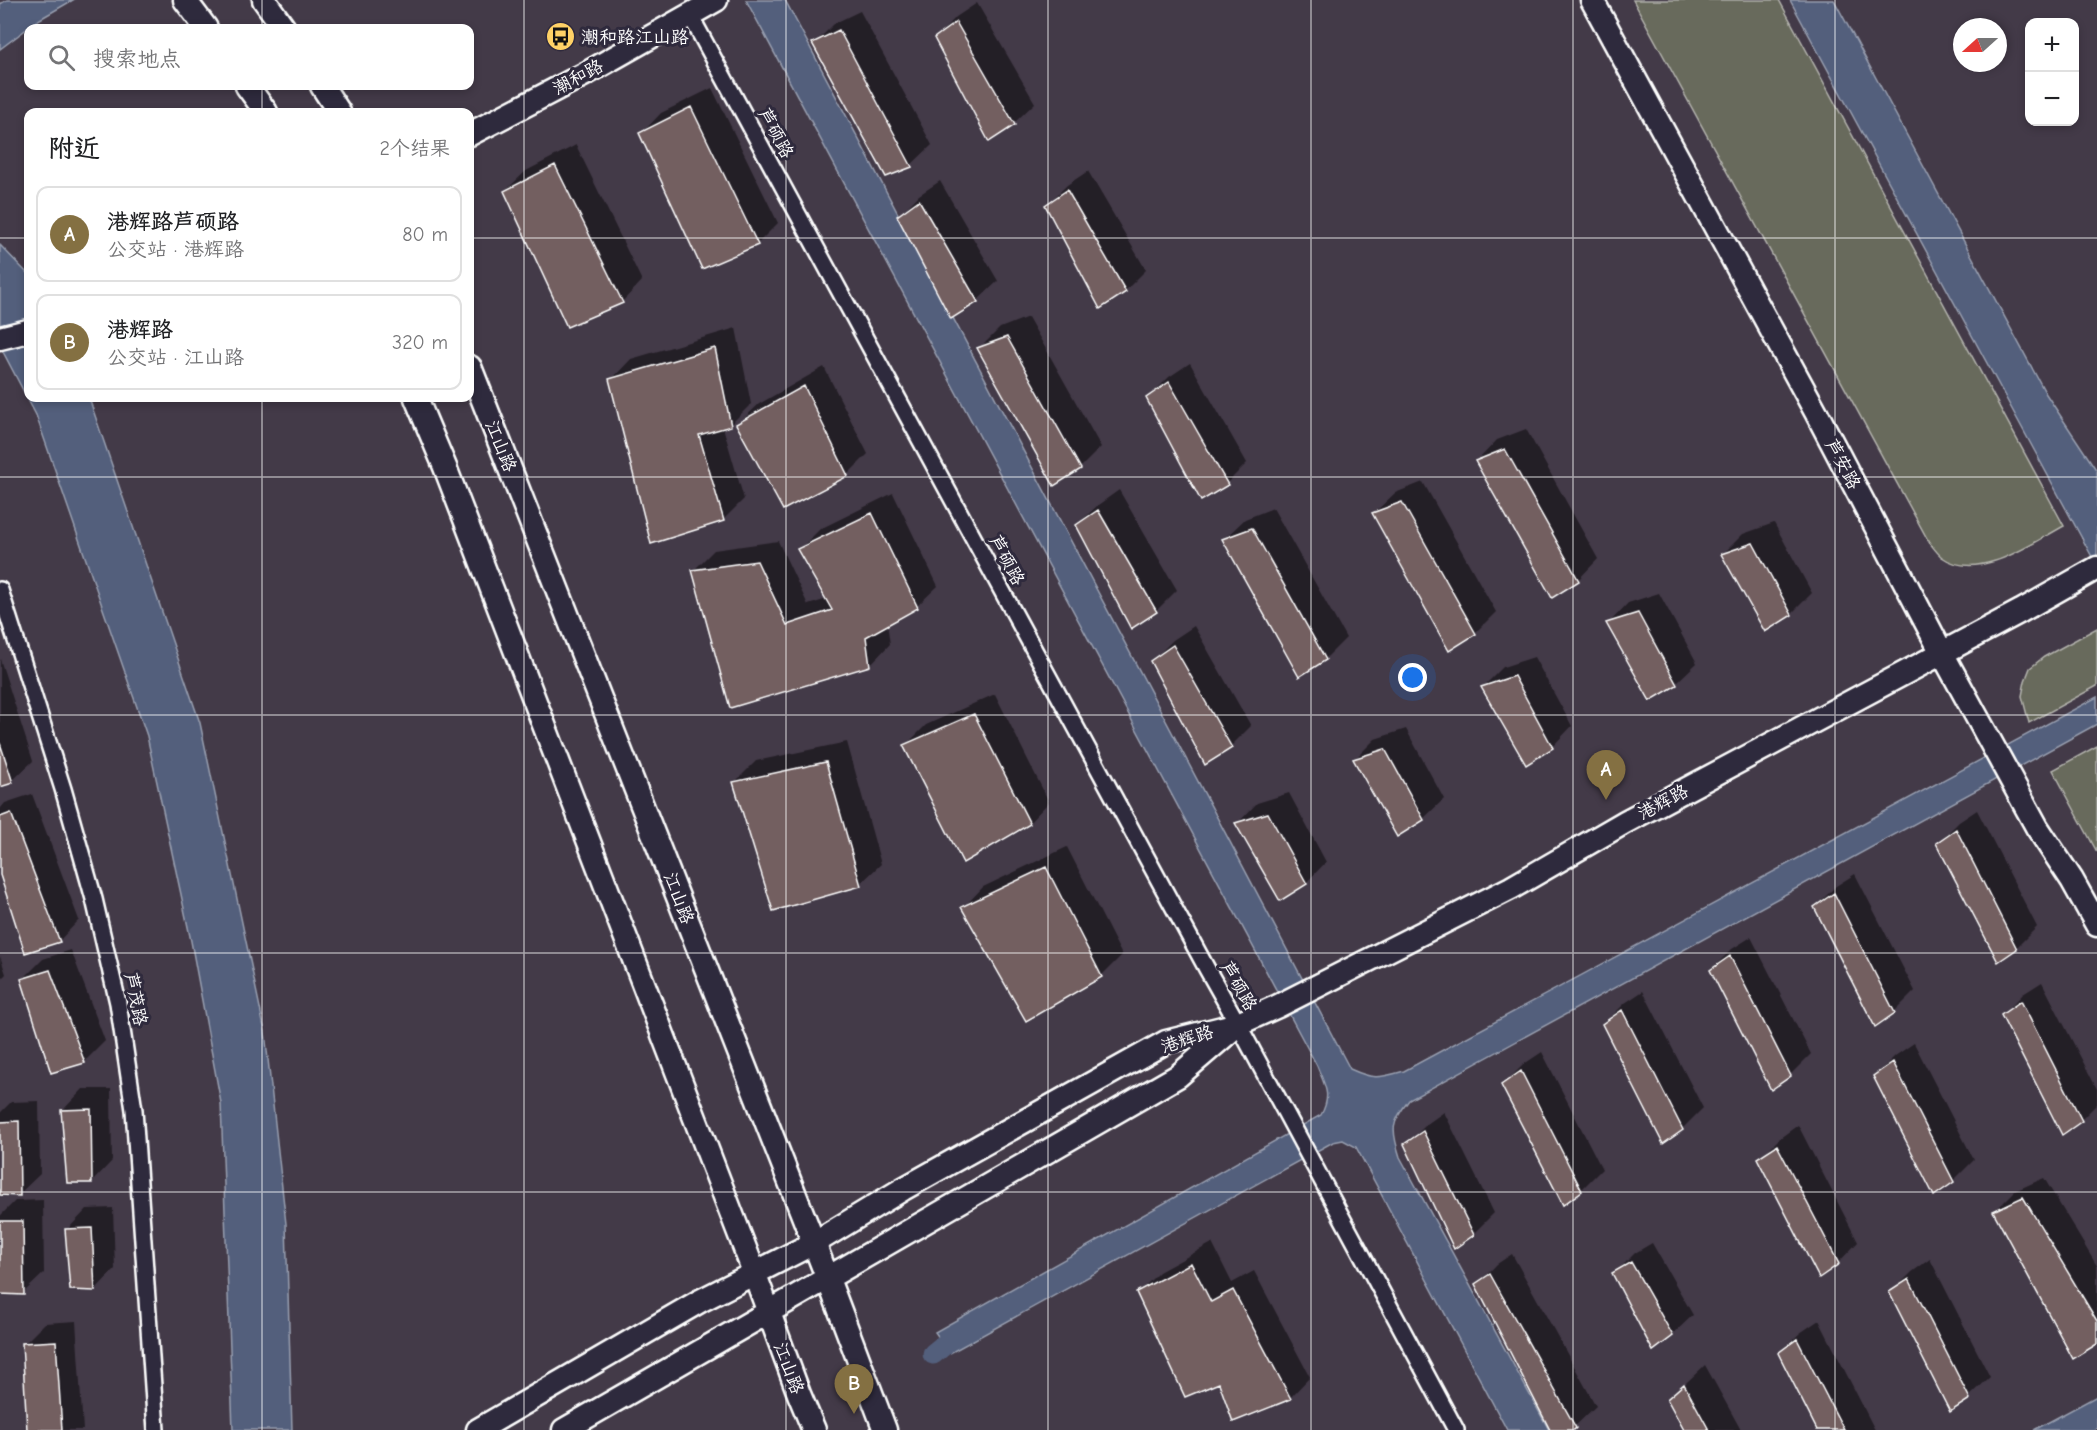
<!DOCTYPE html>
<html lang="zh">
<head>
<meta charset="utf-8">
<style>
	:root { --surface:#fff; --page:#f6f6f6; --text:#202124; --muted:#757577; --line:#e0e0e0; --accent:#847042 }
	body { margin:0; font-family:"Comic Neue","LXGW WenKai TC",sans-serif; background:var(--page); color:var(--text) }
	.controls { position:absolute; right:18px; top:18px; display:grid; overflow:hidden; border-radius:12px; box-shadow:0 3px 9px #0003 }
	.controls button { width:54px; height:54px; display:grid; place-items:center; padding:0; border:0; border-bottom:2px solid var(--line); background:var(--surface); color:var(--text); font:30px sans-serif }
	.compass { position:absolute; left:1953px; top:18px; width:54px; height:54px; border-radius:50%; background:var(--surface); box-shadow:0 3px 9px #0003; rotate:249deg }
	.you { position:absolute; left:1413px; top:678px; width:21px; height:21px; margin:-15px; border:4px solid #fff; border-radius:50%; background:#1a73e8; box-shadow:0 0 0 9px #1a73e833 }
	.badge { display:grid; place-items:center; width:39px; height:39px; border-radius:50%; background:var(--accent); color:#fff; font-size:20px; font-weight:700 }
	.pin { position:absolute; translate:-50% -50px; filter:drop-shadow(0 2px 3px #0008) }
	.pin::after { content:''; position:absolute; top:32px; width:21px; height:18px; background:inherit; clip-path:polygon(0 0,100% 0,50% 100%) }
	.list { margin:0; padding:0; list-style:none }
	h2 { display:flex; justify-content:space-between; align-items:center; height:78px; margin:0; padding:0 24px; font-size:26px }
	h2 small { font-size:20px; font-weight:400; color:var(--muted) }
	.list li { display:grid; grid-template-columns:39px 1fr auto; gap:18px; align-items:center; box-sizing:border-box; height:96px; margin:0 12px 12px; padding:0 12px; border:2px solid var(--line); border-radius:12px }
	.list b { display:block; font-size:22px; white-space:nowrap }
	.list p { margin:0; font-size:20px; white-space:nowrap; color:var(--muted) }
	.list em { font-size:20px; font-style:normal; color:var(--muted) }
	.icon { flex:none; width:33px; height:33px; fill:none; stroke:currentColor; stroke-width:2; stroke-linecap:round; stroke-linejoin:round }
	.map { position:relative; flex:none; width:2097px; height:1430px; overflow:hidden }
	.search { position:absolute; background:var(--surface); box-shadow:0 3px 9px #0003; left:24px; top:24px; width:450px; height:66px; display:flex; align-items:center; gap:15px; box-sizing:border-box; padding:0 21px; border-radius:12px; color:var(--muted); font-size:22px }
	.panel { position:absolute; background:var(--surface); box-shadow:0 3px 9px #0003; left:24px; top:108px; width:450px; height:294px; border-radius:12px }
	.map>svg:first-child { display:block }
</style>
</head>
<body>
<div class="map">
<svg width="2097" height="1430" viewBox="0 0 2097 1430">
	<rect width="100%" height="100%" fill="#433a48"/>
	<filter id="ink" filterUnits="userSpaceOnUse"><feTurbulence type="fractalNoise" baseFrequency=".0167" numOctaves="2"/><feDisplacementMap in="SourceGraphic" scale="12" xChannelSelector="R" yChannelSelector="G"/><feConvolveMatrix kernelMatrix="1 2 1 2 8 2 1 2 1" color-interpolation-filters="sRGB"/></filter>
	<g filter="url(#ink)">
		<!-- green -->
		<path fill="#686a5c" stroke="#b4b4ae" stroke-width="1.5" d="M1633,0h146l285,526c-32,17 -86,57 -122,31 -5,-4 -9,-10 -13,-15z
			M2097,628v58l-68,37 -7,-27 3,-15 5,-13 14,-11z
			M2097,746v106l-44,-82z"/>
		<!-- water -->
		<path fill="#535f7c" stroke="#989fb0" stroke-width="1.5" d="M7,0h66l-33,19 -40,30v-45z
			M746,0h39l565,1069c24,11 29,9 54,2l693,-374v27l-688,376c-18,23 -18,29 -9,57l149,273h-42l-151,-283 -13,-7 -10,2 -383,211 -15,-21 386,-217c11,-20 4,-29 -4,-49z
			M1790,0h44l212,394 51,77v95z
			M0,245l28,29v124h61l111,325 65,309 21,192 6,206h-59l-12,-327 -30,-162 -44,-205 -111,-321 -36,-69z
			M2097,1396v32l-4,2h-59z"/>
		<!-- shadow -->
		<path fill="#0007" d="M977,3l58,100 -21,20 -25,16 -53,-101 20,-21z
			M860,11l72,134 -21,20 -24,10 -73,-131 21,-21z
			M712,88l66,135 -21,21 -116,-110 20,-21z
			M576,145l66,136 -20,21 -117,-111 21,-20z
			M1088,171l58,99 -21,21 -79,-85 21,-21z
			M940,181l58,100 -21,20 -78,-85 20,-21z
			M1028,317l73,130 -21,21 -101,-119 21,-21z
			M736,328l15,76 -21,21 -7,2 21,72 -21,21 -112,-140 20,-21z
			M1190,363l57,100 -20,20 -79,-85 21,-21z
			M824,367l44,87 -21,21 -109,-51 21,-20z
			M1526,429l72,130 -20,21 -101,-119 20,-21z
			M1423,482l73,130 -21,21 -101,-120 21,-20z
			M1119,490l58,100 -21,21 -25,16 -54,-102 21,-20z
			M893,493l45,93 -21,20 -30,17 3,21 -20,21 -139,41 -37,-136 20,-20 64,-9 30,64 19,-6 -28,-49 21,-21z
			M1273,508l73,130 -21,21 -101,-120 21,-20z
			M1774,523l38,70 -21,21 -68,-60 20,-20z
			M1659,593l38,70 -21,20 -25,16 -43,-75 20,-21z
			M1194,626l57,100 -20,20 -79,-85 21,-21z
			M1534,657l38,69 -20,21 -69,-60 20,-20z
			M0,659l33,102 -21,20 -12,4z
			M995,694l54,108 -20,21 -124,-77 21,-21z
			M1406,729l38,70 -21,20 -69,-59 21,-21z
			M847,742l34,122 -21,20 -125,-102 21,-21z
			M1289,793l37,69 -20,21 -69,-59 20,-21z
			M32,794l47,126 -20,21 -59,-71v-61l5,-6z
			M1977,810l60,117 -21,21 -18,12 -60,-117 21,-21z
			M1067,847l55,108 -21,21 -138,-68 20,-21z
			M1855,874l60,117 -21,21 -79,-105 21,-21z
			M1751,937l60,117 -21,21 -79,-105 21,-21z
			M71,950l34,91 -21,21 -61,-83 20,-20z
			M0,956l6,18 -6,6z
			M2042,982l55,107v15l-16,16 -78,-105 20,-21z
			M1643,991l60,117 -21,21 -78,-105 21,-21z
			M1914,1043l60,117 -21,21 -78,-105 20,-20z
			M1542,1052l60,117 -21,21 -78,-105 21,-21z
			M83,1089h28l1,72 -20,21 -29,-72z
			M39,1101l1,73 -21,20h-19v-81l11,-11z
			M1444,1112l50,101 -21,21 -67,-89 21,-21z
			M1798,1125l60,117 -20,21 -79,-104 21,-21z
			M2044,1178l53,88v76l-102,-131 20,-20z
			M43,1200l1,73 -21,20h-23v-77l15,-15z
			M113,1208l2,61 -20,21 -28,-60 20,-21z
			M1212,1243l20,40 22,-12 56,106 -20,21 -70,-17 -82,-88 21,-21z
			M1652,1243l41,72 -21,20 -58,-61 21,-21z
			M1512,1254l84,152 -25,24h-19l-75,-145 20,-21z
			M1930,1259l60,118 -21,20 -18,13 -60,-117 21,-21z
			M1819,1320l56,110h-56l-40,-77 21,-20z
			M76,1321l7,109h-55l-4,-86 21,-21z
			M1705,1365l36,65h-56l-16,-31z"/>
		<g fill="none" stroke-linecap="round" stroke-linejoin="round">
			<!-- canal -->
			<path stroke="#535f7c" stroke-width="21" d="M933,1354l11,-9"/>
		</g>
		<!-- building -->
		<path fill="#735e60" stroke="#fff" stroke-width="1.5" d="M956,22l59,103 -26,17 -55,-104z
			M839,30l73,137 -26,10 -74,-134z
			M691,107l67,138 -56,24 -63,-136z
			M555,165l68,138 -56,24 -63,-136z
			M1067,190l59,102 -26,17 -55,-104z
			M919,200l59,102 -27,17 -54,-103z
			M1007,337l74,132 -27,17 -77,-138z
			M715,348l16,78 -32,9 25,86 -73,23 -42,-165z
			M1169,382l59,103 -27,16 -55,-103z
			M804,386l44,90 -65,34 -47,-86z
			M1505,449l74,132 -27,17 -77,-137z
			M1402,502l74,132 -27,17 -77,-138z
			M1098,510l59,102 -26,17 -55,-104z
			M872,513l46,95 -52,29 4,29 -140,42 -38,-138 65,-9 30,64 45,-15 -35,-61z
			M1252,528l74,132 -27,17 -77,-138z
			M1753,543l39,72 -27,17 -44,-78z
			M1638,613l39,72 -27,16 -44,-78z
			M1173,645l59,103 -27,17 -55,-104z
			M1514,676l39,72 -27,17 -45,-78z
			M974,714l56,110 -67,39 -60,-118z
			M0,743l13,40 -13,4z
			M1385,749l39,71 -27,17 -44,-78z
			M826,762l35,124 -88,25 -40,-129z
			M11,813l49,129 -35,11 -25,-78v-58z
			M1268,813l39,71 -27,17 -45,-78z
			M1956,829l61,120 -19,13 -62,-119z
			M1046,867l56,110 -76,44 -65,-114z
			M1834,893l61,120 -20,14 -61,-120z
			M1730,956l61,120 -20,14 -61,-120z
			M50,970l35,93 -34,10 -30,-94z
			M2021,1001l61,120 -20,14 -61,-120z
			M1622,1010l61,120 -20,14 -61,-120z
			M1893,1062l61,120 -20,14 -61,-120z
			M1521,1071l61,120 -19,14 -62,-120z
			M91,1109l1,74h-25l-6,-73z
			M19,1121l1,75 -20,-1v-73z
			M1423,1131l51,104 -20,14 -50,-105z
			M1777,1145l62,119 -20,14 -62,-120z
			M2023,1197l74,124v23l-24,15 -80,-148z
			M0,1221h23l1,74 -24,-1z
			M92,1228l3,63 -25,-1 -5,-61z
			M1631,1262l42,74 -20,15 -41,-78z
			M1191,1263l20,39 22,-12 58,109 -58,23 -14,-39 -34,14 -49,-105z
			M1490,1274l86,154 -2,2h-24l-75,-146z
			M1909,1279l61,120 -20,13 -61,-120z
			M1797,1339l47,91h-27l-39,-77z
			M56,1341l6,89h-35l-5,-87z
			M1684,1384l25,46h-25l-17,-31z"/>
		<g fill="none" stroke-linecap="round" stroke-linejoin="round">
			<defs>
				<path id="street" d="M690,15l517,954 31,55 218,406
					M0,590l63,199 31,110 24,104 16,107 22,320"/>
				<path id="secondary" d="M185,0l21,28
					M264,0l20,28
					M1592,0l224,412 126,241 95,174 35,53 25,45
					M247,86l19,26
					M322,86l17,26
					M470,134l117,-61 129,-73
					M0,338l28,-7
					M470,367l358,912 57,151
					M416,398l29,69 309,805 45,122 15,36
					M478,1430l222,-129 114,-58 89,-54 263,-147 72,-18 40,-18 233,-118 114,-66 396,-211 76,-43
					M564,1430l614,-354 57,-49"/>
			</defs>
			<!-- street casing -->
			<use href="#street" stroke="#fff" stroke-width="20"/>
			<!-- secondary casing -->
			<use href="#secondary" stroke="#fff" stroke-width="27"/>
			<!-- street -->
			<use href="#street" stroke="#2f2a3d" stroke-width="15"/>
			<!-- secondary -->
			<use href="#secondary" stroke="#2f2a3d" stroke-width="22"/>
		</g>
	</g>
	<!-- grid -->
	<path fill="none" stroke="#fff" stroke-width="1.5" stroke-opacity="0.55" d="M262,0v28M524,0v1430M786,0v1430M1048,0v1430M1311,0v1430M1573,0v1430M1835,0v1430M262,86v26M0,238h28M470,238h1627M262,398v1032M0,477h2097M0,715h2097M0,953h2097M0,1192h2097"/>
	<!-- icons -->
	<defs>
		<symbol id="bus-disc" viewBox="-11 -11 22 22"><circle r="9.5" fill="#ffd166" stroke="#2f2a3d"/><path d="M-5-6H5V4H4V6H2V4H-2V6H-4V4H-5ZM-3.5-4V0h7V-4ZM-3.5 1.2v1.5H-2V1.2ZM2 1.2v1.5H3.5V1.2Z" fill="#111"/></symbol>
	</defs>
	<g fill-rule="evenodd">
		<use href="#bus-disc" x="544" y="20" width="33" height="33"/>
	</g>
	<g text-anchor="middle" stroke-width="6" stroke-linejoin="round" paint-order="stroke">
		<!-- poi labels -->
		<g font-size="18" fill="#fff" stroke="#2f2a3d" text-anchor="start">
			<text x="581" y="43">潮和路江山路</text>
		</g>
		<!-- street labels -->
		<g font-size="18" fill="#fff" stroke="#2f2a3d">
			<text transform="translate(578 77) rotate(-28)" y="6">潮和路</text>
			<text transform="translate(776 133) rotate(62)" y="6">芦硕路</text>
			<text transform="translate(501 446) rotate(68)" y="6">江山路</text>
			<text transform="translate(1843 464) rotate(62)" y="6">芦安路</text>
			<text transform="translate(1007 560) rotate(62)" y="6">芦硕路</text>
			<text transform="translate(1663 802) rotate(-28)" y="6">港辉路</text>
			<text transform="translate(679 898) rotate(69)" y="6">江山路</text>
			<text transform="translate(1239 986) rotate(60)" y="6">芦硕路</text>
			<text transform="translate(136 999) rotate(79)" y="6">芦茂路</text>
			<text transform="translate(1187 1039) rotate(-18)" y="6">港辉路</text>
			<text transform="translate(789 1368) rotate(69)" y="6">江山路</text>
		</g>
	</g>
</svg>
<div class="controls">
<button>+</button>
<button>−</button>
</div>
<svg class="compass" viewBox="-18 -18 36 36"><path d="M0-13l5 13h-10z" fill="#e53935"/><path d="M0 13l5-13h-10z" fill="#757577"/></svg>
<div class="you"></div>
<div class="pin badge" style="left:1606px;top:800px">A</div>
<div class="pin badge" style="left:854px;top:1414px">B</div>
<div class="search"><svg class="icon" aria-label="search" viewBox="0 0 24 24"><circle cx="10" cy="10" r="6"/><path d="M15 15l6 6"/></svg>搜索地点</div>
<section class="panel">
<h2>附近<small>2个结果</small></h2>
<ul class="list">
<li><span class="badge">A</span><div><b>港辉路芦硕路</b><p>公交站 · 港辉路</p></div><em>80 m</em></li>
<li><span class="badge">B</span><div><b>港辉路</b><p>公交站 · 江山路</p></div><em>320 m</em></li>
</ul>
</section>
</div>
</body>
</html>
